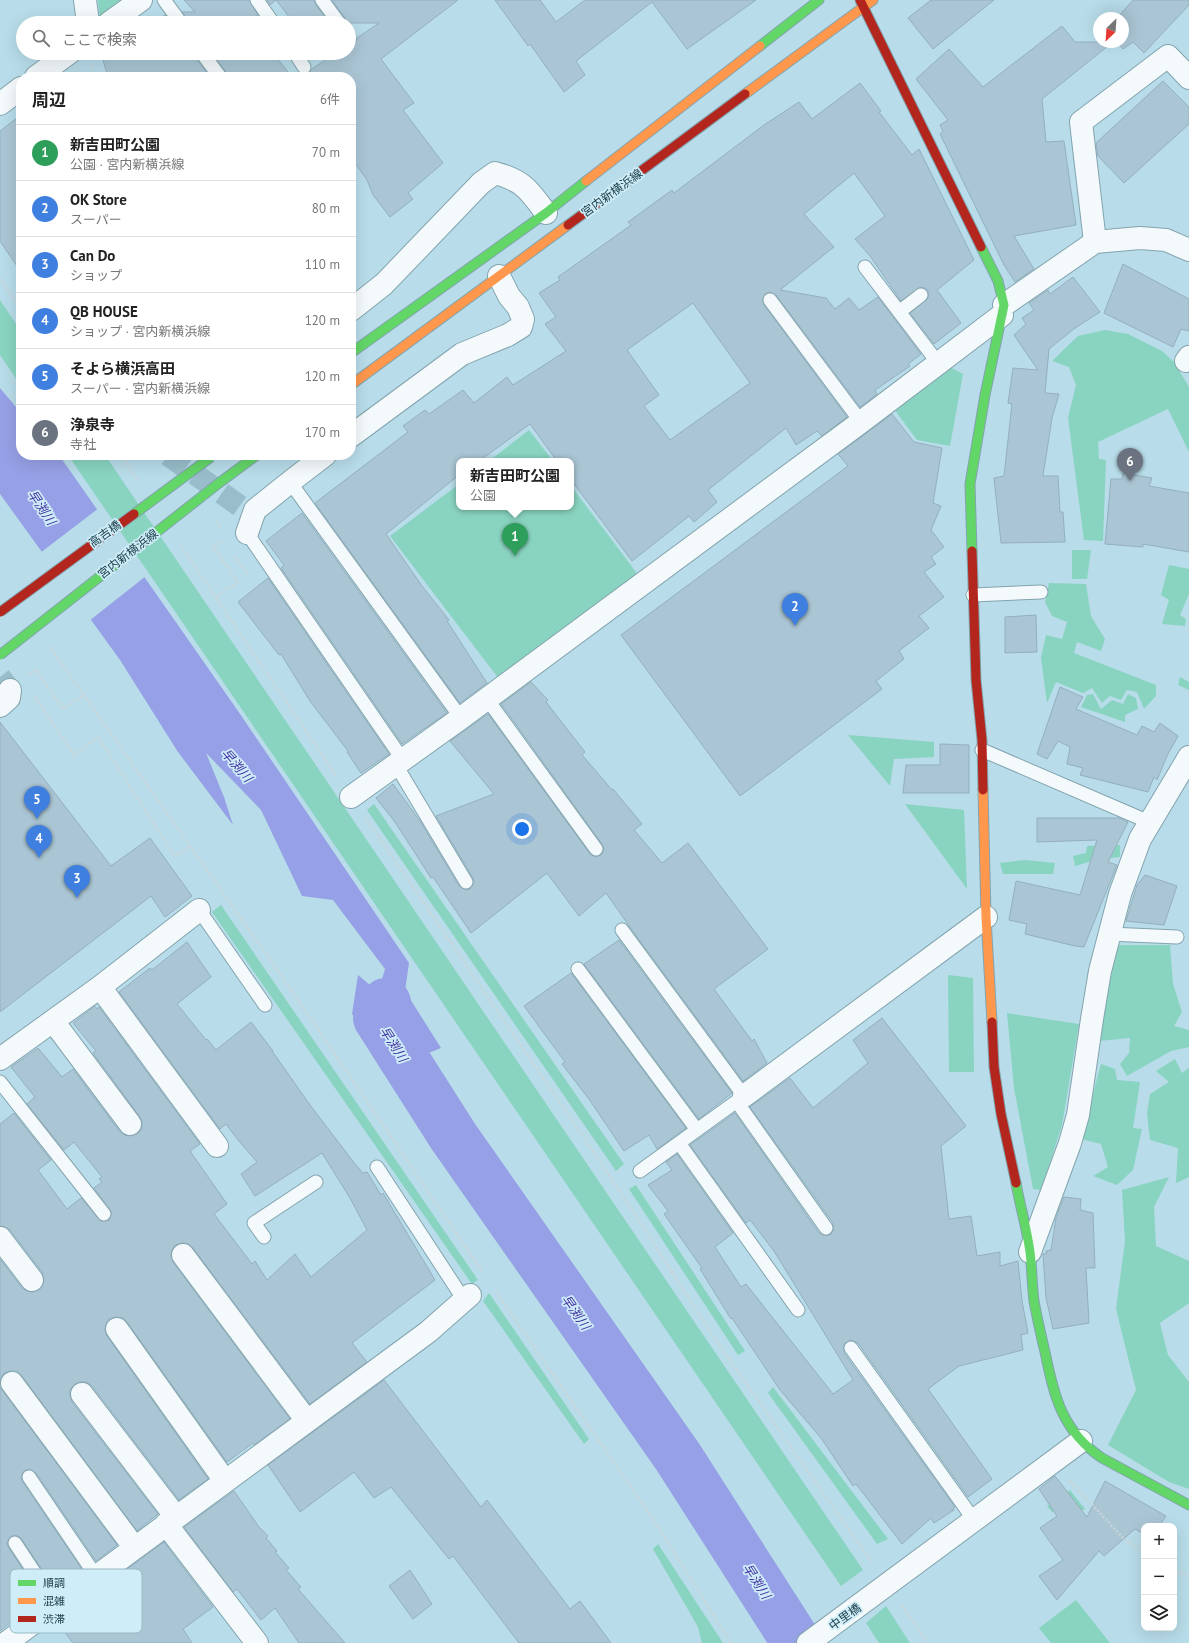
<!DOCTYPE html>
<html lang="ja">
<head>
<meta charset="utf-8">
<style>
	:root { --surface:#fff; --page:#f2f2f2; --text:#222; --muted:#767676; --line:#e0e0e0; --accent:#537783 }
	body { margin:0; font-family:"PT Sans","Noto Sans JP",sans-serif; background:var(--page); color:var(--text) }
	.controls { position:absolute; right:12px; bottom:12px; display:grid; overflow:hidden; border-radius:8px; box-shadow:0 4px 16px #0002 }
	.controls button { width:36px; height:36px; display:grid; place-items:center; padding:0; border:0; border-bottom:1px solid var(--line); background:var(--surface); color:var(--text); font:20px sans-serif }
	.compass { position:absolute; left:1093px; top:12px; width:36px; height:36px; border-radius:50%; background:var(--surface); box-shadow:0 4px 16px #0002; rotate:205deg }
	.you { position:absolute; left:522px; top:829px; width:14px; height:14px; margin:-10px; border:3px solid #fff; border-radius:50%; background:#1a73e8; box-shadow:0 0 0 6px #1a73e833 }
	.badge { display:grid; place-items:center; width:26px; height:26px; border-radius:50%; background:var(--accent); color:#fff; font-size:13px; font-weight:700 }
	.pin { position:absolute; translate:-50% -33px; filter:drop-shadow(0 1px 2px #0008) }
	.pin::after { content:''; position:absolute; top:21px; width:14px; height:12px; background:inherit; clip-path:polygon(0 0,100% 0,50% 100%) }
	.popup { position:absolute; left:456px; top:458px; width:118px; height:52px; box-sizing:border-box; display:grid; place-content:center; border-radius:8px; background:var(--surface); filter:drop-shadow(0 1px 3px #0005); font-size:13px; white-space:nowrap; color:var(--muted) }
	.popup b { font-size:15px; color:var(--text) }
	.popup::after { content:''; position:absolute; left:50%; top:100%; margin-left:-8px; border:8px solid transparent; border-top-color:var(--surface) }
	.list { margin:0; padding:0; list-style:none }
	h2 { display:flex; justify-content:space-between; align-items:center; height:52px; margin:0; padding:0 16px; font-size:17px }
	h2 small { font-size:13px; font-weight:400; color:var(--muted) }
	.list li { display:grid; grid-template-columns:26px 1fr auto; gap:12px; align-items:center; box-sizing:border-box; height:56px; padding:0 16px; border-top:1px solid var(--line) }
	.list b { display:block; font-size:15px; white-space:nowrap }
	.list p { margin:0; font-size:13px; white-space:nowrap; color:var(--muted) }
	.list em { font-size:13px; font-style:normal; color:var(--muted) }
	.icon { flex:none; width:22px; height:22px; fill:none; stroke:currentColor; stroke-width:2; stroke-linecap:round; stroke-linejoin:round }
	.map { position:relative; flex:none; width:1189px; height:1643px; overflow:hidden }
	.search { position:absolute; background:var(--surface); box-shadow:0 4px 16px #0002; left:16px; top:16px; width:340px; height:44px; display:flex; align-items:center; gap:10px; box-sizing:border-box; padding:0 14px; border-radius:22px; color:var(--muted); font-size:15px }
	.panel { position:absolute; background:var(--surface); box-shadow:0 4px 16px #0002; left:16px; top:72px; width:340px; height:388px; border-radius:16px }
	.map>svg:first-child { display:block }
</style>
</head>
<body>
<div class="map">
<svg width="1189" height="1643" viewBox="0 0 1189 1643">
	<rect width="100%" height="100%" fill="#b8dce9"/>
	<!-- green -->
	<path fill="#89d4c0" d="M98,0h28l-26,19z
		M0,300l21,31v55l-21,-31z
		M1105,330l23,4 34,17 12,11 15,25v65l-21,-43 -70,33 1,17 7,1 -3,81 -19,-1 -16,-122 8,-33 -7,-18 -17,-6 26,-25z
		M948,366l15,8 -13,72 -33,-6 -23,-31z
		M529,430l24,31h-64z
		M68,455h37l758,1115 -22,16z
		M459,484v23h112v-21l68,90 -140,103 -109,-143z
		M1072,550h19l-4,29h-15z
		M1169,565l20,4v25l-9,21 6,4 -1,7 -23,-2 7,-24 -8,-5z
		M1049,583l37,1 5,32 14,23 -4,12 -24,-9 -3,11 82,32v11l-12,13 -7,-17 -10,-2 -6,10 -11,-4 -8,7 -10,-15 -9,5 -27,-11 -9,21 -6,-45 5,-23 16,4 5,-17 -15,-6 -7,-14z
		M1180,677l9,5v8l-11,-5z
		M1093,694l8,15 11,-9 11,4 5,-10 8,4 2,11 -13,6v7l-44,-15 6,-12z
		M848,735l86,7v15l-40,2 -4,27z
		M374,804l250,360 -8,7 -249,-361z
		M905,804l59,6 3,79z
		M1120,845v12l-24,3 -21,6 -2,-10 13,-3 1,-7z
		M1025,860l30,3 -2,11h-50l-3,-11z
		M221,905l257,375 -6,4 -260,-372z
		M1117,945h53l3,39 9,28 -8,14 15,4v17l-18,4 -44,25 -7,-12 9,-11 1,-15 -31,3 6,-52z
		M948,975l25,3 1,94h-25z
		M1007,1013l72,11 -17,101 -21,65 -8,-1 -19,-101z
		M1175,1059l7,14 7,-5v109l-13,6 2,-35 -28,-8 -3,-27 3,-19 19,-12 -13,-11z
		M1101,1064l14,5 2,11 23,2 -7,46 9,1 -9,41 -16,15 -24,-9 15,-9 -7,-23 -20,-5z
		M1169,1177l-15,30 2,39 33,15v42l-29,20 8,32 21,27v107l-20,-7 -61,-37 28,-55 -20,-81 9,-68 -3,-51z
		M636,1185l109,166 -7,4 -109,-166z
		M489,1293l100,146 -5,5 -101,-143z
		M773,1387l115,152 -11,5 -109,-151z
		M1070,1490l15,19 -8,4 -25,-1 -5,-6z
		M658,1544l65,99h-21l-4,-16 -45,-78z
		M1076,1600l34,43h-59l-12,-15z
		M886,1606l24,37h-31l-13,-20z"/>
	<!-- water -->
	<path fill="#96a0e6" d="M0,388l21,25v42h38l179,256 171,252 -4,28 36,57 -47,19 -42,-53 6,-39 20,17 7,-23 -52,-69 -31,-4 -41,-86 -55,-57 18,44 9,28 -55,-73 -58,-92 -120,-166z"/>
	<!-- pier -->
	<path fill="#b8dce9" d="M99,508l47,68 -57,45 -49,-68z"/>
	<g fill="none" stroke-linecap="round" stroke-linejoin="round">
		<!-- river -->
		<path stroke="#96a0e6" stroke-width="50" d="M386,1003l-8,15 75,118 225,321 119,186"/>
	</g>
	<!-- building -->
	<path fill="#aac5d4" stroke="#94afbe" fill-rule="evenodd" d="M184,0h65l9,15 -11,8h-58l-7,-11h13z
		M267,0h47l2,5 13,18h-35l-18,-23 -6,5z
		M332,0h126l-77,59 33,44 -11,7 40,53 -35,30 5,6 -23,18 -17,-22 -6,-15 -16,-23v-80h-52l10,-4 3,-4 23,-16h14v-7l7,-4 1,-4 22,-15h-32l-2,-5z
		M495,0h45l16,22 29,-22h171l-69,49 -35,-47 -76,59 9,14 -21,17 -34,-48 -2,2z
		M931,0h63l-61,49 -25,-31z
		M1133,0h56v5l-45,48 -11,-11 -10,7 -6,-7h6v-24h-6z
		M165,15l6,8h-18z
		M1062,26l13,16h38l-71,57 4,43 18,-1 12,84 -62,11 20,33 -19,13 -11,-17 -64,-131 3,-3 -3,-6 8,-5 -32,-41 33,-30 34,38z
		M113,53h81l2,5 14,19h-102l-5,-17z
		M212,53h61l19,24h-64l-2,-5z
		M1163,81l26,26v17l-65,59 -26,-27 -2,-13z
		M860,83l21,28 -2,1 33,43 7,-6 55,111 -37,30 24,33 -27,21 -24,-31 18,-15v-8l-4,-2 -4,-1 -19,14 -31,-45 -15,-17 30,-23 -31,-43 -50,41 30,33 -54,43 46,8 9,11 14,-11 10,12 19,-13 43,57 -13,10 2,2 -35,24 2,4 -17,13 -84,-112 -7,-3 -4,2 -3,7 2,4 83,112 -25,19 -5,-5 -21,14 -10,-17 -78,62 9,12 -23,20 -5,-6 -57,45 -61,-81v-19h-14l-27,-37 -51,37h-20v14l-73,59 36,52 27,34 -2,1 40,62 -27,20 -145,-200 93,-71 -5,-6 22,-16 4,4 34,-24 11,13 33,-26 6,8 53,-34 -21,-27 11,-7 -17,-24 21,-13 -2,-3 73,-52 -3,-3 44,-32 2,3 90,-68 35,-23 13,17zM693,303l57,80 -80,57 -26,-34 15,-11 -32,-45z
		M21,115v157l-21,-31v-110z
		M1123,264l66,35v32l-8,-2 -8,18 -69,-34z
		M1073,277l27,35 -25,16 -26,21 -4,44 14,1 -7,24 -9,58h15l2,36h3l2,30 -64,1 -7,-65 10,-2 8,-72 -4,-1 5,-35 25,2 -24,-35 12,-11 -4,-6 12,-8 -5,-7 19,-13 2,4z
		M892,414l22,28 28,6 -9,55 8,3 -10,24 13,17 -13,10 5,7 -12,8 20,25 -25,19 10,12 -30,23 5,8 -28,22 6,8 -142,107 -119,-161 227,-169 -10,-12z
		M1123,473l29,5 -3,8 40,7v59l-46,-8v3l-38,-3 6,-65h11z
		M302,513l145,200 -45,31 -121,-176 3,-3 -18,-24z
		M268,578l121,176 -28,19 -14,-21 1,-1 -38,-50 -29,-47 -2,1 -41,-53z
		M1036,615l1,37 -32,1v-36z
		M531,682l17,18 -2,2 39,50 -3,3 30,35 1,-1 29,35 -8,6 28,33 26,-20 80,106 -54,40 38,52 2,-2 13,24 -24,18 -111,-151 -26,-37 -27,23 -32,-43 -76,60 -38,-56 -2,1 -36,-56 -19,-24 17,-14 27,37 39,65 7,4 4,-1 4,-7 -1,-4 -37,-62 58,-22 -44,-53 38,-27 102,140 6,3 5,-2 3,-6 -2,-5 -101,-140z
		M1060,687l23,10 -7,12 61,26 5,-9 12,6 6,-9 18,13 -11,20 -10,24 -3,-3 -6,15 -68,-17 3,-7 -16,-4 3,-17 -12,-6 -11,18 -10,-5z
		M0,722l111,144 39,-28 42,58 -27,21 -14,-21 -151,116z
		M940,744l29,1v48h-66l3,-28h34z
		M1037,818h82l9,4 -20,40 9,3 -33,82 -9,-1 -50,-12 2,-10 -18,-4 7,-39 64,14 17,-55 -60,2z
		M1145,875l32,11 -13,39 -38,-4 11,-36z
		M619,940l113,153 -33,26 -115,-155z
		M187,942l24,35 -34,27 29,36 1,-1 9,11 35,-28 22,29h-1l38,54 45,59 8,9 4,-1 14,23 2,-2 52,87 -83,63 15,19 -57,42 -117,-156 -5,-4 -6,-1 -7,2 -3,5 -1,6 2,6 117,157 -36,26 -1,-2 -26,19 -100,-140 -4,-4 -7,-1 -7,2 -3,4 -1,7 2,6 101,143 -29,21 -87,-114 -6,-4h-5l-6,2 -5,6v6l2,6 86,112 -21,17 -115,-155 -5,-5h-7l-6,2 -4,8v-122l22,29 5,3 6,1 6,-2 4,-5 1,-6 -2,-7 -32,-42 -5,-3 -5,-1v-102l14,-11 37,47 -13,10 29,39 14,-11 20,23 8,-1 3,-7 -18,-25 8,-6 -3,-3 3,-2 -28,-35 -10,8 -37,-46 8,-7 -24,-30 27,-19 24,29 11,-8 47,63 5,3 6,1 6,-2 5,-5v-7l-2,-5 -47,-64 3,-2 -23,-28 22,-17 2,3 2,-2 101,137 -10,7 37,53 -13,10 38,50 3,-3 12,19 28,-26 16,23 56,-47 -17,-32 -28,-45 -67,43 -14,-22 16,-12 -19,-22 -12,-16 -6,5 -101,-137 31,-24 2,2z
		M571,973l115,155 -29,21 -8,-14 -25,16 -35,-52 -27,-35 3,-2 -41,-56z
		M882,1018l84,108 -25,20 8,73 22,-3 6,40 23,-4v14l18,-5 4,40 6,32 -7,2 2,15 -64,16 -31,23 64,90 -24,18 -110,-154 -7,-3 -7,4v9l111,154 -2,1 1,2 -20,13 -3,-5 -29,26 -46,-60 -3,2 -32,-48 -41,-48 -48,-72 -1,1 -31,-50 2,-1 -38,-54 4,-3 -20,-26 24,-15 -6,-8 11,-8 56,79 -18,14 26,40 5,-3 87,110 20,-14 -79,-129 -24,-31 -4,3 -56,-78 45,-32 84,120 4,2h7l3,-4v-8l-83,-116 40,-29 23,30 55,-45 -15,-23z
		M1064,1197l17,2 -1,11 13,3 2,55h-9l3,55 -36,6 -7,-31 -3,-44 4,-1 -1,-2 5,-1 5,-32z
		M384,1380l97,127 6,-7 83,109 10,-8 31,42h-92l-66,-87 -4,3 -58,-72 -17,11 -20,-26 -54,40 -32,-47z
		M0,1386l2,4 115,155 -21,16 -60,-88 -7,-4 -5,2 -3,6 1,4 61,90 -27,20 -35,-53 -6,-3 -5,2 -3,6 1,4 35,53 -2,2 -2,-3 -39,32z
		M1055,1476l32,41 18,-36 61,35 -7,10h-15v8l-9,-5 -31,27 -5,-5 -42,49 -18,-24 24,-16 -23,-32 17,-12 -18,-27z
		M234,1491l25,36 9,9 -2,2 11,13 -2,1 14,16 -3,2 15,17 -3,2 47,54h-46l-24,-35 -14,12 -24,-31 -4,3 -49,-65z
		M164,1542l49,65 -30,22 9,14h-119l-17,-22z
		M410,1570l22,34 -19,15 -24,-33z"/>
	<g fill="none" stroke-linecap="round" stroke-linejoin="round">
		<!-- street-tunnel -->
		<path stroke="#99bdca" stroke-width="22" stroke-dasharray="22 11" stroke-linecap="butt" d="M168,455l76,54
			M0,677l10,13"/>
		<defs>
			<path id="lane" d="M164,0l17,23
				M257,0l16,23
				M322,0l17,23
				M349,37v1
				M202,53l18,24
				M295,53l9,14
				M865,267l73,96
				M770,300l91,122
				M899,312l22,-17
				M290,482l171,236
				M247,533l156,227
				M973,595l68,-3
				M487,699l109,150
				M982,750l167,72
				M396,765l70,117
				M199,910l66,95
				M622,930l122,166 -104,75
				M1109,934l68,3
				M578,969l119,161
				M0,1082l104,132
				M737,1102l89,126
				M679,1143l119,167
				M377,1167l87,133
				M264,1237l-10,-14 62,-41
				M851,1348l123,172
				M29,1477l67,99
				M15,1543l41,62"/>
			<path id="street" d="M85,0l3,23
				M109,23l32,-23
				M36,77l33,-24
				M0,104l21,-16
				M1095,242l-14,-120 87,-66 21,22
				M1004,305l91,-63 45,-4 26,2 23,10
				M351,310l33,-26 97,-101 14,-10c29,8 34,17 51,40
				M1186,361l3,-4
				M351,436l111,-82 46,-19 13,-8 2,-8 -5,-12 -9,-11 -10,-20
				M247,533l8,-23 35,-28 35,-27
				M0,706l9,-8 1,-8
				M351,797l110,-79 400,-296 141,-107
				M100,987l117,159
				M53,1021l77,103
				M0,1059l100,-72 99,-77
				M744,1096l242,-179
				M0,1238l32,42
				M1030,1252l40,-109 8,-28 14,-96 8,-48 20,-77 20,-55 49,-82
				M183,1255l124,166
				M117,1329l108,152
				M12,1383l122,164
				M82,1394l94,123
				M166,1524l91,119
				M6,1643l422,-311 42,-37
				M808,1643l273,-202"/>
			<path id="fast" d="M760,46l59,-46
				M351,353l195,-140 40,-32
				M219,483l38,-28
				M972,551l-2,-67 15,-89 19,-90 -6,-24 -17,-34
				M1016,1183c4,23 11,46 14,69 2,16 2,33 4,49 3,17 7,34 11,51 9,44 17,79 57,106l87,47"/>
			<path id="slow" d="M745,94l128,-94
				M586,181l174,-135
				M351,385l217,-160
				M983,790l3,127 6,105"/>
			<path id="jam" d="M860,0l121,247
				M568,225l177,-131
				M972,551l4,129 6,60 1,50
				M992,1022l2,45 7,47 15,69"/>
		</defs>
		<!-- lane casing -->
		<use href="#lane" stroke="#83a4af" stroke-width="15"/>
		<!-- street casing -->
		<use href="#street" stroke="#83a4af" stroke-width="24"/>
		<!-- fast casing -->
		<use href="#fast" stroke="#83a4af" stroke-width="11"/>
		<!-- slow casing -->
		<use href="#slow" stroke="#83a4af" stroke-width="11"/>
		<!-- jam casing -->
		<use href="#jam" stroke="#83a4af" stroke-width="11"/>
		<!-- path -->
		<path stroke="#c9d4d9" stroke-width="2.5" stroke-dasharray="2 2" stroke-linecap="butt" d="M92,64l2,13
			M0,279l21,30
			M121,455l16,25
			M215,519l6,9
			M181,546l156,231
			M234,556l14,19
			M216,597l22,-15 -25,-35 10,-6
			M50,647l240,341 192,283
			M29,674l7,-4 27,39 21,-14
			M35,697l39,58 24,-18 77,119 16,-10
			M365,817l253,371 95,148 160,228
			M496,1292l157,227 78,124
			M1070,1481l55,59 19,13
			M1174,1570l15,7
			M902,1606l26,37"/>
		<!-- lane -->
		<use href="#lane" stroke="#f4fafc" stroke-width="13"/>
		<!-- street -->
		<use href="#street" stroke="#f4fafc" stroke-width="22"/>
		<!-- fast -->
		<use href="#fast" stroke="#63d668" stroke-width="9"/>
		<!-- slow -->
		<use href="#slow" stroke="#ff974d" stroke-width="9"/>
		<!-- jam -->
		<use href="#jam" stroke="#b3261e" stroke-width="9"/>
		<defs>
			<path id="fast-bridge" d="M134,514l77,-57
				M0,655l219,-172"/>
			<path id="jam-bridge" d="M0,612l134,-98"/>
		</defs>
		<!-- fast-bridge casing -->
		<use href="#fast-bridge" stroke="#83a4af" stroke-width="11" stroke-linecap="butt"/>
		<!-- jam-bridge casing -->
		<use href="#jam-bridge" stroke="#83a4af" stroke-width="11" stroke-linecap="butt"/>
		<!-- fast-bridge -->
		<use href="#fast-bridge" stroke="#63d668" stroke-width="9"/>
		<!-- jam-bridge -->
		<use href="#jam-bridge" stroke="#b3261e" stroke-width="9"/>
	</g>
	<g text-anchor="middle" stroke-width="3.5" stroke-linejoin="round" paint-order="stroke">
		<!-- street labels -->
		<g font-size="12" fill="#1d404c" stroke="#ceedf8">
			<text transform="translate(612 193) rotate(-36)" y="4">宮内新横浜線</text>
			<text transform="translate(105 534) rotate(-36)" y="4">高吉橋</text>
			<text transform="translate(128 554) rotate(-38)" y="4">宮内新横浜線</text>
			<text transform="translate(845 1617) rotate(-36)" y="4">中里橋</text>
		</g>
		<!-- water labels -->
		<g font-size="13" font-style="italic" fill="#4332a0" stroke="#ceedf8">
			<text transform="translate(42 507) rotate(56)" y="5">早渕川</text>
			<text transform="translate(237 765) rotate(49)" y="5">早渕川</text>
			<text transform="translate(394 1044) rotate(57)" y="5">早渕川</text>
			<text transform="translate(576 1312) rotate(55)" y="5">早渕川</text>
			<text transform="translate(757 1581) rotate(57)" y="5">早渕川</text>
		</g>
	</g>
	<!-- legend -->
	<rect x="10" y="1569" width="132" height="64" rx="6" fill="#ceedf8" stroke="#99b9c4" stroke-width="1"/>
	<rect x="18" y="1580" width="18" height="6" fill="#63d668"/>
	<rect x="18" y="1598" width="18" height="6" fill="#ff974d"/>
	<rect x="18" y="1616" width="18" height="6" fill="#b3261e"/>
	<g font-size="11" fill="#1d404c">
		<text x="43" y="1587">順調</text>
		<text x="43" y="1605">混雑</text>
		<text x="43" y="1623">渋滞</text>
	</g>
</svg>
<div class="controls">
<button>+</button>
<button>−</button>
<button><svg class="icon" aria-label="layers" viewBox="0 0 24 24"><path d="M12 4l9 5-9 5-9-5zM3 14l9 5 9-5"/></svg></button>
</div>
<svg class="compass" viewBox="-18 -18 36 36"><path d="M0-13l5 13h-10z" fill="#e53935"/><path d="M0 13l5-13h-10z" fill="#767676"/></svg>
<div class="you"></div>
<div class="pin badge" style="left:515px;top:556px;background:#2e9e5b">1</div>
<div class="popup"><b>新吉田町公園</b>公園</div>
<div class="pin badge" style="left:795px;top:626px;background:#3f7fe0">2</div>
<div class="pin badge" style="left:77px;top:898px;background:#3f7fe0">3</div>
<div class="pin badge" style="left:39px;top:858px;background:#3f7fe0">4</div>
<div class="pin badge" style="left:37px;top:819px;background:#3f7fe0">5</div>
<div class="pin badge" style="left:1130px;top:481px;background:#6b7280">6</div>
<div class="search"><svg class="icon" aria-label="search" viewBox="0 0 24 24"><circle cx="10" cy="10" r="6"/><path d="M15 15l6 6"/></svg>ここで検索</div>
<section class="panel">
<h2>周辺<small>6件</small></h2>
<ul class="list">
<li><span class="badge" style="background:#2e9e5b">1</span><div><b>新吉田町公園</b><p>公園 · 宮内新横浜線</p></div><em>70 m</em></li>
<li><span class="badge" style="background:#3f7fe0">2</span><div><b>OK Store</b><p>スーパー</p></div><em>80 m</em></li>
<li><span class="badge" style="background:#3f7fe0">3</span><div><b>Can Do</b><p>ショップ</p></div><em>110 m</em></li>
<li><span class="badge" style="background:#3f7fe0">4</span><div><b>QB HOUSE</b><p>ショップ · 宮内新横浜線</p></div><em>120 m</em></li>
<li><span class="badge" style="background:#3f7fe0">5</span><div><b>そよら横浜高田</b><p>スーパー · 宮内新横浜線</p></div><em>120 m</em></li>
<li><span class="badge" style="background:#6b7280">6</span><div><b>浄泉寺</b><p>寺社</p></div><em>170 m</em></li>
</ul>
</section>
</div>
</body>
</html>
